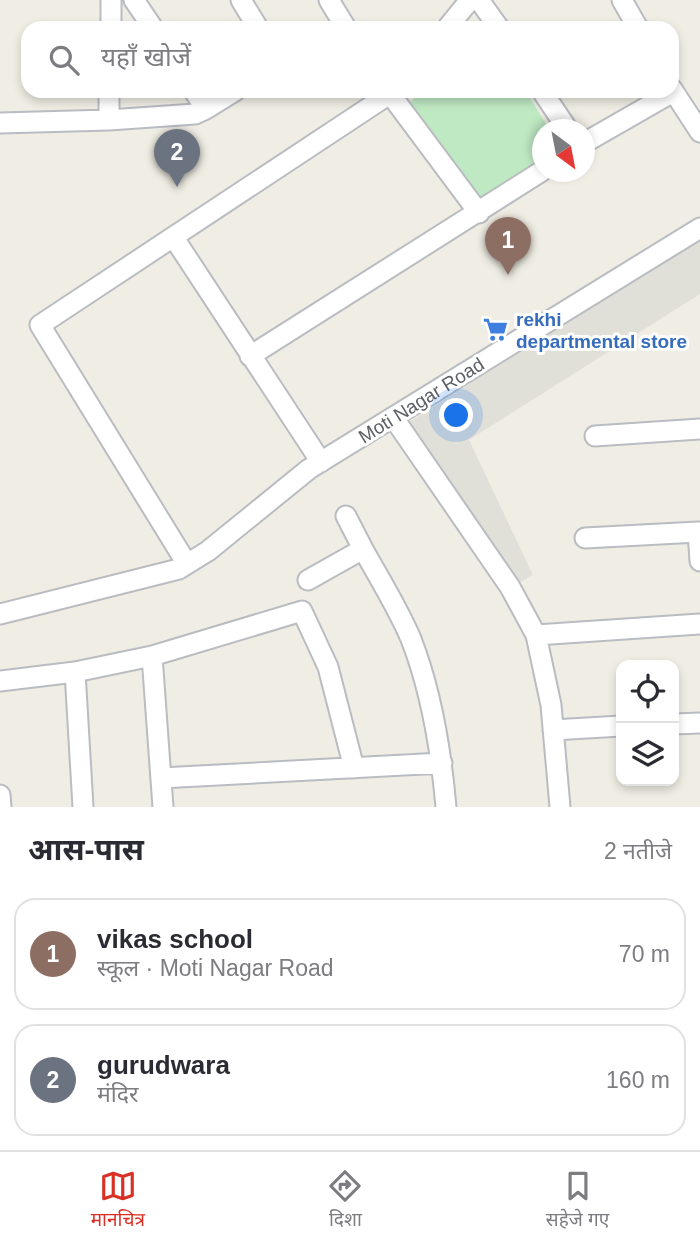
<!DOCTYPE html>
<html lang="hi">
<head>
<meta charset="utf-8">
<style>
	:root { --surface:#fff; --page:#f2f2f3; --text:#2b2b33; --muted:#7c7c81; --line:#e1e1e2; --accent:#d93025 }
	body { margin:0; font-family:Arial,"Noto Sans Devanagari",sans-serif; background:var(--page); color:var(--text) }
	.controls { position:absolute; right:21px; bottom:21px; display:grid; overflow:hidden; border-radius:14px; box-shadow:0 4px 10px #0003 }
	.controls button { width:63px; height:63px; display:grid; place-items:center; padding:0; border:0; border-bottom:2px solid var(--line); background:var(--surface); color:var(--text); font:35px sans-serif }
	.compass { position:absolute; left:532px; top:119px; width:63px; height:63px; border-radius:50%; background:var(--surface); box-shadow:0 4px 10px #0003; rotate:148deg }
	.you { position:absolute; left:457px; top:416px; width:24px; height:24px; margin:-18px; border:5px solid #fff; border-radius:50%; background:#1a73e8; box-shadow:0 0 0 10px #1a73e833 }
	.badge { display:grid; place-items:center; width:46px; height:46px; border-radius:50%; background:var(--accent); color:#fff; font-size:23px; font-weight:700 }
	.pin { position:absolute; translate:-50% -58px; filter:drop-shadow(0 2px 4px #0008) }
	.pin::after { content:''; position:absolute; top:37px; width:24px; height:21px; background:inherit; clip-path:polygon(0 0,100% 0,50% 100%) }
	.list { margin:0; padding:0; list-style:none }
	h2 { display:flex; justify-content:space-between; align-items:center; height:91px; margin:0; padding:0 28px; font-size:30px }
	h2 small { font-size:23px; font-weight:400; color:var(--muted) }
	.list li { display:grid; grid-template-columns:46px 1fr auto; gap:21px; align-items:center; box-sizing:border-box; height:112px; margin:0 14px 14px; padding:0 14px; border:2px solid var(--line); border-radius:21px }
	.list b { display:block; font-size:26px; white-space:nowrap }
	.list p { margin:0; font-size:23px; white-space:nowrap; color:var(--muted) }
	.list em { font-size:23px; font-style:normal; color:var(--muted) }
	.icon { flex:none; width:38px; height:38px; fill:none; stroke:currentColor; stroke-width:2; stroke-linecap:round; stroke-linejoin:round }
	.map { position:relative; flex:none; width:700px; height:807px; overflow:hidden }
	.search { position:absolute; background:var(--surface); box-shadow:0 4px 10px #0003; left:21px; right:21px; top:21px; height:77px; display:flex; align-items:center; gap:18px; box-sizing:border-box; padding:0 24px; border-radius:21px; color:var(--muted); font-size:26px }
	.sheet { height:343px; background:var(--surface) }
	nav { display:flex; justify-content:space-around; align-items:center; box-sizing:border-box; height:98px; border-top:2px solid var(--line); background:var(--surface); font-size:19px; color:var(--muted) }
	nav a { display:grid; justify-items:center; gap:4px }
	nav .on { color:var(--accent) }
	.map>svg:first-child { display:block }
</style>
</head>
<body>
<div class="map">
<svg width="700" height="807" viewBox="0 0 700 807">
	<rect width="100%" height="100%" fill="#f0eee4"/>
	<!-- industrial -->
	<path fill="#e0e0d9" d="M700,238v56l-231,146 64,135 -20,11 -104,-164z"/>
	<!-- green -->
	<path fill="#bfe9c3" d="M420,91h106l23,38 -7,1v39l-58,40 -77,-102z"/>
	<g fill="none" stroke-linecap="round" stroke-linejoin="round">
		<defs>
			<path id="minor" d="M134,0l19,28
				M241,0l17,28
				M329,0l17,28
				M479,0l20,28
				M622,0l16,28
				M111,28v-28
				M447,28l23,-28
				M672,89l28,43
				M194,91l12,18
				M388,91l91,122
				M542,91l26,39
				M109,120v-29
				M0,123l109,-3 86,-6 11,-5 29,-18
				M584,143l89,-51
				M174,238l147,224
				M250,356l292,-185
				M393,417l117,170 26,48 15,70 9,102
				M595,436l105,-7
				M346,516l17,33
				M700,532h-2l2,29
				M585,538l113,-6
				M187,564l-147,-239 354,-234
				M308,580l55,-31c16,29 35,59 48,90 21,54 30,111 35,168
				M0,614l179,-45 29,-18 101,-82 391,-241
				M536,635l164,-11
				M152,656l150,-45 26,56 26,101
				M75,672l8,135
				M0,681l75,-9 77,-16 11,151
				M674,724l26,-1
				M553,730l68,-4
				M161,778l281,-15
				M0,795l1,12"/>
		</defs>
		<!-- minor casing -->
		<use href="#minor" stroke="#b9bcc1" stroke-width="23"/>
		<!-- minor -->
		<use href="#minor" stroke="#fff" stroke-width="19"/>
	</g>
	<!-- icons -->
	<defs>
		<symbol id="supermarket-bare" viewBox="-9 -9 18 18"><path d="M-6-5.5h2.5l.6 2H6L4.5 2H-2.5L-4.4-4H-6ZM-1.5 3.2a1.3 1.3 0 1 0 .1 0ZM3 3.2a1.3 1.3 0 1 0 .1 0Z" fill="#3f7fe0" stroke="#fff" stroke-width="2.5" paint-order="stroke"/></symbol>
	</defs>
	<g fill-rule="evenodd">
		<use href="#supermarket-bare" x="478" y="312" width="35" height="35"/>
	</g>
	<g text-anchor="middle" stroke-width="6" stroke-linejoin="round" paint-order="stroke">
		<!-- shop labels -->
		<g font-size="19" font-weight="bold" fill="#366cbe" stroke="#fff" text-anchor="start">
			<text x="516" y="326">rekhi<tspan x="516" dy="22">departmental store</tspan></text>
		</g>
		<!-- street labels -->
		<g font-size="19" fill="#5c6066" stroke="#fff">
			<text transform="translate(421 400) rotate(-32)" y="7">Moti Nagar Road</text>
		</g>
	</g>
</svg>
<div class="controls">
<button><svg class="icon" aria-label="locate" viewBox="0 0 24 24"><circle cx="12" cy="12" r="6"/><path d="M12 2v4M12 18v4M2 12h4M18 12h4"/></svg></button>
<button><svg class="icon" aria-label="layers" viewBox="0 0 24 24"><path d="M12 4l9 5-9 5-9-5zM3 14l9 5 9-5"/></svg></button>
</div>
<svg class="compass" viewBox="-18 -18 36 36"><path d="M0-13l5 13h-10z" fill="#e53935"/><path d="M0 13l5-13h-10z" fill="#7c7c81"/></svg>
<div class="you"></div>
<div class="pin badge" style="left:508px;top:275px;background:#8d6e63">1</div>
<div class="pin badge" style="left:177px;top:187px;background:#6b7280">2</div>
<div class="search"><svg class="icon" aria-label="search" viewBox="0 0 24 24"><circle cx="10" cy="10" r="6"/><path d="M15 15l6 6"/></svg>यहाँ खोजें</div>
</div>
<section class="sheet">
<h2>आस-पास<small>2 नतीजे</small></h2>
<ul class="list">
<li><span class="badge" style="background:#8d6e63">1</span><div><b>vikas school</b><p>स्कूल · Moti Nagar Road</p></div><em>70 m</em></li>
<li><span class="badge" style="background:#6b7280">2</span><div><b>gurudwara</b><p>मंदिर</p></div><em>160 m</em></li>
</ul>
</section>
<nav>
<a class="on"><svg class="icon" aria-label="map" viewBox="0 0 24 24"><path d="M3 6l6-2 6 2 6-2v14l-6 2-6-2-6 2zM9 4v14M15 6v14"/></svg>मानचित्र</a>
<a><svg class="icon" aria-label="directions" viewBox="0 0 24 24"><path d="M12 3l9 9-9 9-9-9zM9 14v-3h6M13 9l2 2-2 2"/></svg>दिशा</a>
<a><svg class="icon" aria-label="saved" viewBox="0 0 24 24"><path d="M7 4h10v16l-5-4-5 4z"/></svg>सहेजे गए</a>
</nav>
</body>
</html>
